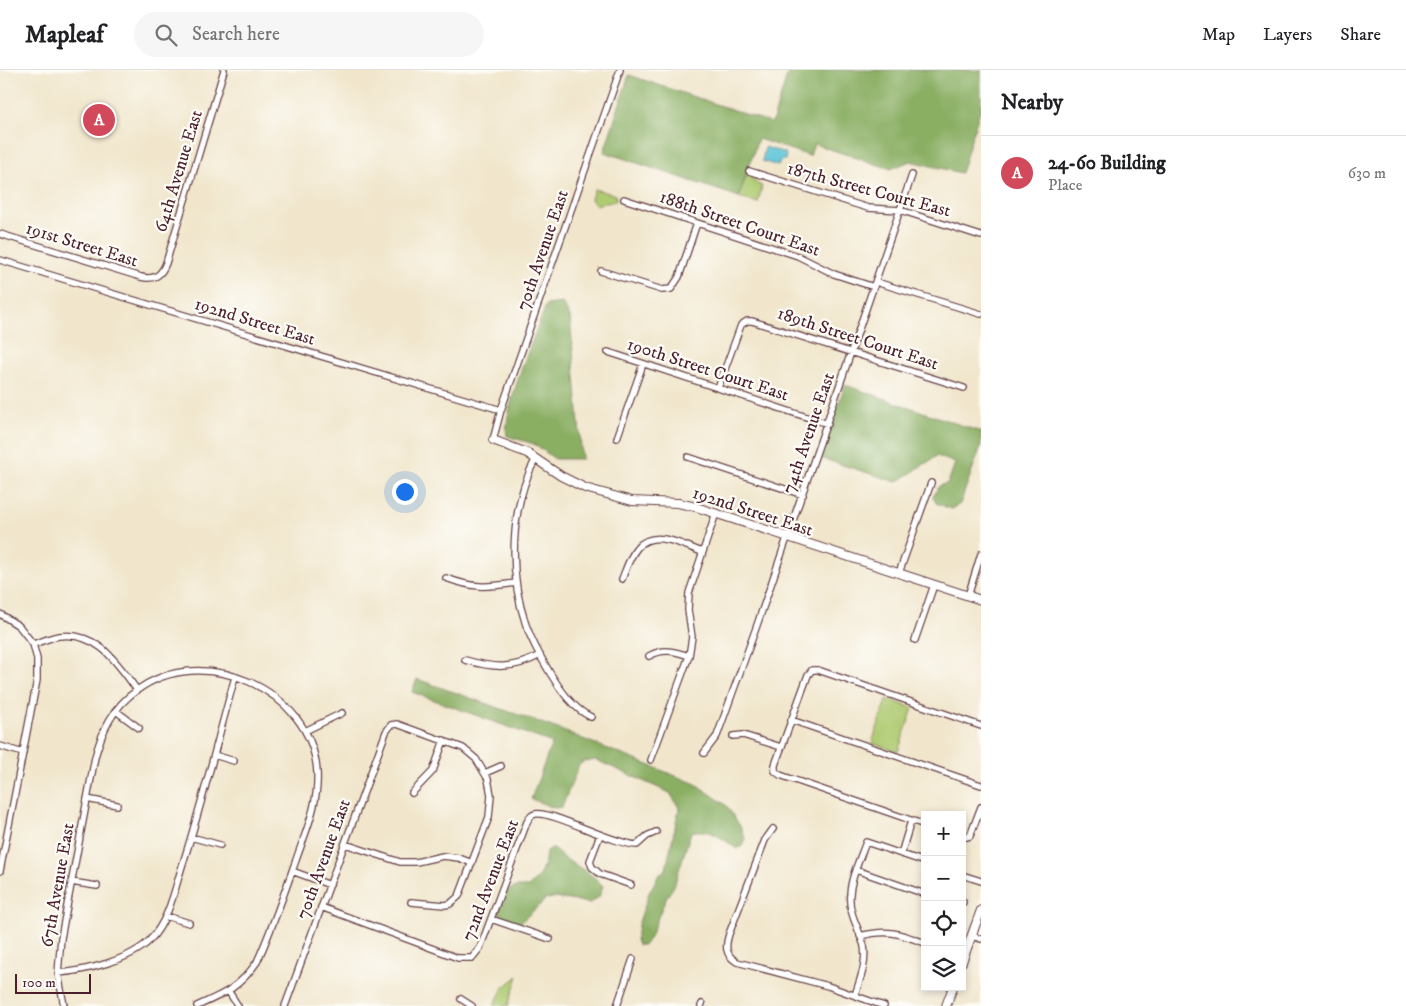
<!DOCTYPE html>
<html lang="en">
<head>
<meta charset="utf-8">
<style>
	:root { --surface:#fff; --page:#f6f6f6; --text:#202124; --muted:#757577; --line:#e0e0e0; --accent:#d1495b }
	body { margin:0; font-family:"IM FELL DW Pica",serif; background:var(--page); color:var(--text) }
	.controls { position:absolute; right:15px; bottom:15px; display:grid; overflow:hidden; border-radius:0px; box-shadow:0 2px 8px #0003 }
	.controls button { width:45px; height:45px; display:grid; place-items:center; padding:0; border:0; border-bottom:1px solid var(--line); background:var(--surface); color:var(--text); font:25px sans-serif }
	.scale { position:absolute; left:15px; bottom:12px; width:76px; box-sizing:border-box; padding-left:5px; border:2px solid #4a1f2b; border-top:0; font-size:14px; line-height:18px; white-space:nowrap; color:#4a1f2b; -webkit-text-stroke:4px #fdfcf7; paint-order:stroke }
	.you { position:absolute; left:404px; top:421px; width:18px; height:18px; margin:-12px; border:4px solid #fff; border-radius:50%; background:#1a73e8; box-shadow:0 0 0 8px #1a73e833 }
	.badge { display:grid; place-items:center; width:32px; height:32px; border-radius:50%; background:var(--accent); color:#fff; font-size:16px; font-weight:700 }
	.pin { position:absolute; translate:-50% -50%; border:2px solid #fff; box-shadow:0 1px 5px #0006 }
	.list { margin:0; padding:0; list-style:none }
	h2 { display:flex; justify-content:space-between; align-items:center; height:65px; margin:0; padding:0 20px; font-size:21px }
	h2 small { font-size:16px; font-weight:400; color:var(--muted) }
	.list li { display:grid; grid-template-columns:32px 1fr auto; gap:15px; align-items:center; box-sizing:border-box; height:75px; padding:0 20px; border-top:1px solid var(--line) }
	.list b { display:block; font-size:19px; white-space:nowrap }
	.list p { margin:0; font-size:16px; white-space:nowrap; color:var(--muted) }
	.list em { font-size:16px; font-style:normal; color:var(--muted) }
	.icon { flex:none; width:28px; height:28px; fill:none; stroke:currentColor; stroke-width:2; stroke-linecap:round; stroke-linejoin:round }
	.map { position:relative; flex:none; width:981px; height:936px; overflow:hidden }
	header { display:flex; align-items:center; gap:30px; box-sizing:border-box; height:70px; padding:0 25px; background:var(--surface); border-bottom:1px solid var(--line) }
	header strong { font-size:24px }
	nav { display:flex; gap:28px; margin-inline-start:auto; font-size:18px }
	.search { width:350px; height:45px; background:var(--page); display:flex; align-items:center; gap:12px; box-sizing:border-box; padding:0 18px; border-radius:28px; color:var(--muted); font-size:19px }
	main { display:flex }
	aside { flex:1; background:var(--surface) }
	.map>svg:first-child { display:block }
</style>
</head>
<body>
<header>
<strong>Mapleaf</strong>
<div class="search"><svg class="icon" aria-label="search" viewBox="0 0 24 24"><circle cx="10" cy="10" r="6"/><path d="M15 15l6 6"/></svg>Search here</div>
<nav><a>Map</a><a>Layers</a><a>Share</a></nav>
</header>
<main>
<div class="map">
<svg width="981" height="936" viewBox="0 0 981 936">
	<rect width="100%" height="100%" fill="#fdfcf7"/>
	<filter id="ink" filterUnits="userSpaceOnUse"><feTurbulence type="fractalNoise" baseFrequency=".02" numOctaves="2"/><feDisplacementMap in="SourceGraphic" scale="10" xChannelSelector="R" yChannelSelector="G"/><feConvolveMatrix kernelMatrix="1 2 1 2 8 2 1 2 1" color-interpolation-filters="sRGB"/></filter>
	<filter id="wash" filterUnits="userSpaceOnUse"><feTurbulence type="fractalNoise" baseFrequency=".0096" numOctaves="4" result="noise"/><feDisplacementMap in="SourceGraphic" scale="20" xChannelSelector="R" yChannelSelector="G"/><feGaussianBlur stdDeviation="1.12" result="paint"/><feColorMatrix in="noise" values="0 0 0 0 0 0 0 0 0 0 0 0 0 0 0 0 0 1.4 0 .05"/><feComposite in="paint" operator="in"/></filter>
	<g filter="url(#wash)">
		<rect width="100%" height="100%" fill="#f1e6cc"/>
		<!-- green -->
		<path fill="#aecb72" stroke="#7c754e" d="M747,103l10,11 5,2 -4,17 -19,-6z
			M594,119l22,6v6l-21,4 -4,-6z
			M887,629l26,9 -15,44 -26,-9z
			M518,906l-10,30 -14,-1 9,-17z"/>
		<!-- forest -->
		<path fill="#8aaf64" stroke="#6a6748" d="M789,0h192v37l-20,66 -51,-12 -19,8 -77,-25 -4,12 -52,-17 -19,58 -135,-45 25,-77 143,48z
			M562,233l8,13 12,143h-27l-21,-15 -27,-8c-5,-26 29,-103 39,-131z
			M845,315l136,47v14l-21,58 -9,5 -15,-6 -3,-6 6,-11 9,-3 7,-20 -18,-7 -40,26 -77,-24z
			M417,609l141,50 138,55 30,21 14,21 5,12 -3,8 -5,3c-14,-10 -28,-22 -46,-17l-17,54 -8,12 -17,41 -5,6h-6l-2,-5 2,-15 11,-32 9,-17 8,-7 13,-61 -9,-15 -74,-33 -11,1 -6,4 -17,42 -8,1 -23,-9 21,-56 -140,-51z
			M553,778c14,16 36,21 50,38l-4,11 -9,6 -35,-5 -9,1 -27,25 -20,-10v-3c9,-20 6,-25 29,-24 13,-11 17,-19 18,-36z"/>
		<!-- water -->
		<path fill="#5bc4d7" stroke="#527281" d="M765,77l20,6 1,2 -1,5h-4l-3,6 -16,-5z"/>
	</g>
	<g filter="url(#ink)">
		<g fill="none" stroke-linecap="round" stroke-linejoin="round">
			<defs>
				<path id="minor" d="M749,101l119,37 32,2 81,26
					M624,129l174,57 36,18 40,13
					M0,164l141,43c13,3 20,-1 25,-14l58,-193
					M0,190l501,150
					M601,201l61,19 9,-1 8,-12 18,-54
					M876,212l105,32
					M608,282l220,72
					M718,318l23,-63 6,-4h5l212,67
					M617,368l26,-74
					M493,370l8,-30 119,-340
					M688,387l115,38
					M536,388c-26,49 -28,114 -10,167 6,17 15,33 24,48 10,16 23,36 41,44
					M899,503l32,-90
					M446,508c30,11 40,9 70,5
					M622,509c4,-10 8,-23 15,-31 17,-20 46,-3 65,4
					M968,526l13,-42
					M0,544l19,12 14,18c9,-2 17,-7 26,-8 39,-5 58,27 78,54
					M915,570l19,-55
					M649,586c15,-8 25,-5 40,0
					M465,590c28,8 48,10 75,-5
					M116,641l23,17
					M791,650l190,65
					M305,661l37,-18
					M733,666l10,-1 38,12
					M0,676l23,7
					M704,683l13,-17 39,-108 156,-453
					M214,685l20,6
					M651,690l38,-104 3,-19 -4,-27 1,-17 27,-80
					M485,703l16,-7
					M412,723l21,-22 11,-31
					M87,729l30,6
					M925,755l-145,-50 -5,-4v-6l33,-90 4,-5h6l163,56
					M773,759l-8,11 -36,94c-4,12 -4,21 8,28l91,24 56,20
					M600,765l-10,26 2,6 8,7 31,11
					M191,767l29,8
					M962,768l8,-2 11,-29
					M345,774l55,18h16l27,-6 16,2 13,5
					M901,784l10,-33
					M856,800l69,24
					M0,801l37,-191v-21l-4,-15
					M292,801l38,14
					M962,805l19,6
					M71,812l26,4
					M962,832h1
					M321,837l137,51h14l8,-10 47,-126c2,-4 4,-7 8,-8 16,-4 77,30 102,31l10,-9 9,-4
					M166,846l23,7
					M491,849l59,20
					M860,866c28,-7 38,-3 65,7
					M972,866l9,3
					M58,903c27,-2 73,-13 92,-33 20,-21 25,-53 34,-80 19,-60 34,-122 51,-183
					M229,922l9,14
					M855,925c5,-15 12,-32 9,-49 -5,-18 -16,-33 -14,-52 1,-18 10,-35 16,-52l59,20
					M461,929l11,7
					M64,936l-6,-33 3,-35 34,-181c7,-26 18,-50 41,-66 65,-50 176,-2 181,81 2,31 -11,59 -21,88 -12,34 -24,69 -39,102 -18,26 -33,32 -60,44
					M285,936l101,-274 5,-7 6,-1 66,24 13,11 12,20 3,16 -2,22 -30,79 -9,8 -5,1 -34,-3
					M617,936l16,-47
					M701,936l1,-2"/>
				<path id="tertiary" d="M493,370l34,13 34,23 24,12 47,13 46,2 18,4 285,93
					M962,892l19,-52
					M946,936l7,-19"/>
			</defs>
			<!-- minor casing -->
			<use href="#minor" stroke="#633d43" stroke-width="8"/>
			<!-- tertiary casing -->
			<use href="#tertiary" stroke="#633d43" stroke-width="10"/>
			<!-- minor -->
			<use href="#minor" stroke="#fff" stroke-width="5.5"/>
			<!-- tertiary -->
			<use href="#tertiary" stroke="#fff" stroke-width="8"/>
		</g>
	</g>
	<g text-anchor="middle" stroke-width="4.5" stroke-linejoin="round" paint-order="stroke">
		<!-- street labels -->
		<g font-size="18" fill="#4a1f2b" stroke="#fdfcf7">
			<text transform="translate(178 101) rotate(-73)" y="6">64th Avenue East</text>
			<text transform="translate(869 119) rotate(15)" y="6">187th Street Court East</text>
			<text transform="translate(740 153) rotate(19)" y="6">188th Street Court East</text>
			<text transform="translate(82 174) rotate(17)" y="6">191st Street East</text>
			<text transform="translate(542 180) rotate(-71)" y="6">70th Avenue East</text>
			<text transform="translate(255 251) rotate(17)" y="6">192nd Street East</text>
			<text transform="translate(858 268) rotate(18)" y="6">189th Street Court East</text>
			<text transform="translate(708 299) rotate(18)" y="6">190th Street Court East</text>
			<text transform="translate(808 363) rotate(-71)" y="6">74th Avenue East</text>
			<text transform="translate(753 441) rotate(18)" y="6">192nd Street East</text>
			<text transform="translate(323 789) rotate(-70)" y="6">70th Avenue East</text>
			<text transform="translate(490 810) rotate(-69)" y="6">72nd Avenue East</text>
			<text transform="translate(57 815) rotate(-80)" y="6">67th Avenue East</text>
		</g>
	</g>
</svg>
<div class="controls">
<button>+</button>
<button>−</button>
<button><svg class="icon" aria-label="locate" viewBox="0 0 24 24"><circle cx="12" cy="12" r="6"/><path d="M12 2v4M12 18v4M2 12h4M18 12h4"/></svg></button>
<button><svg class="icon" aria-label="layers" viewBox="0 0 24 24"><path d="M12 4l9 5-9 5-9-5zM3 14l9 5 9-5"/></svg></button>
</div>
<div class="scale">100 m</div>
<div class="you"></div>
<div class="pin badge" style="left:99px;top:50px">A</div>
</div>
<aside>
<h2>Nearby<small></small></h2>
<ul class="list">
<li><span class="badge">A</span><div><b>24-60 Building</b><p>Place</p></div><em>630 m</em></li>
</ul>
</aside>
</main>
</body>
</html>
